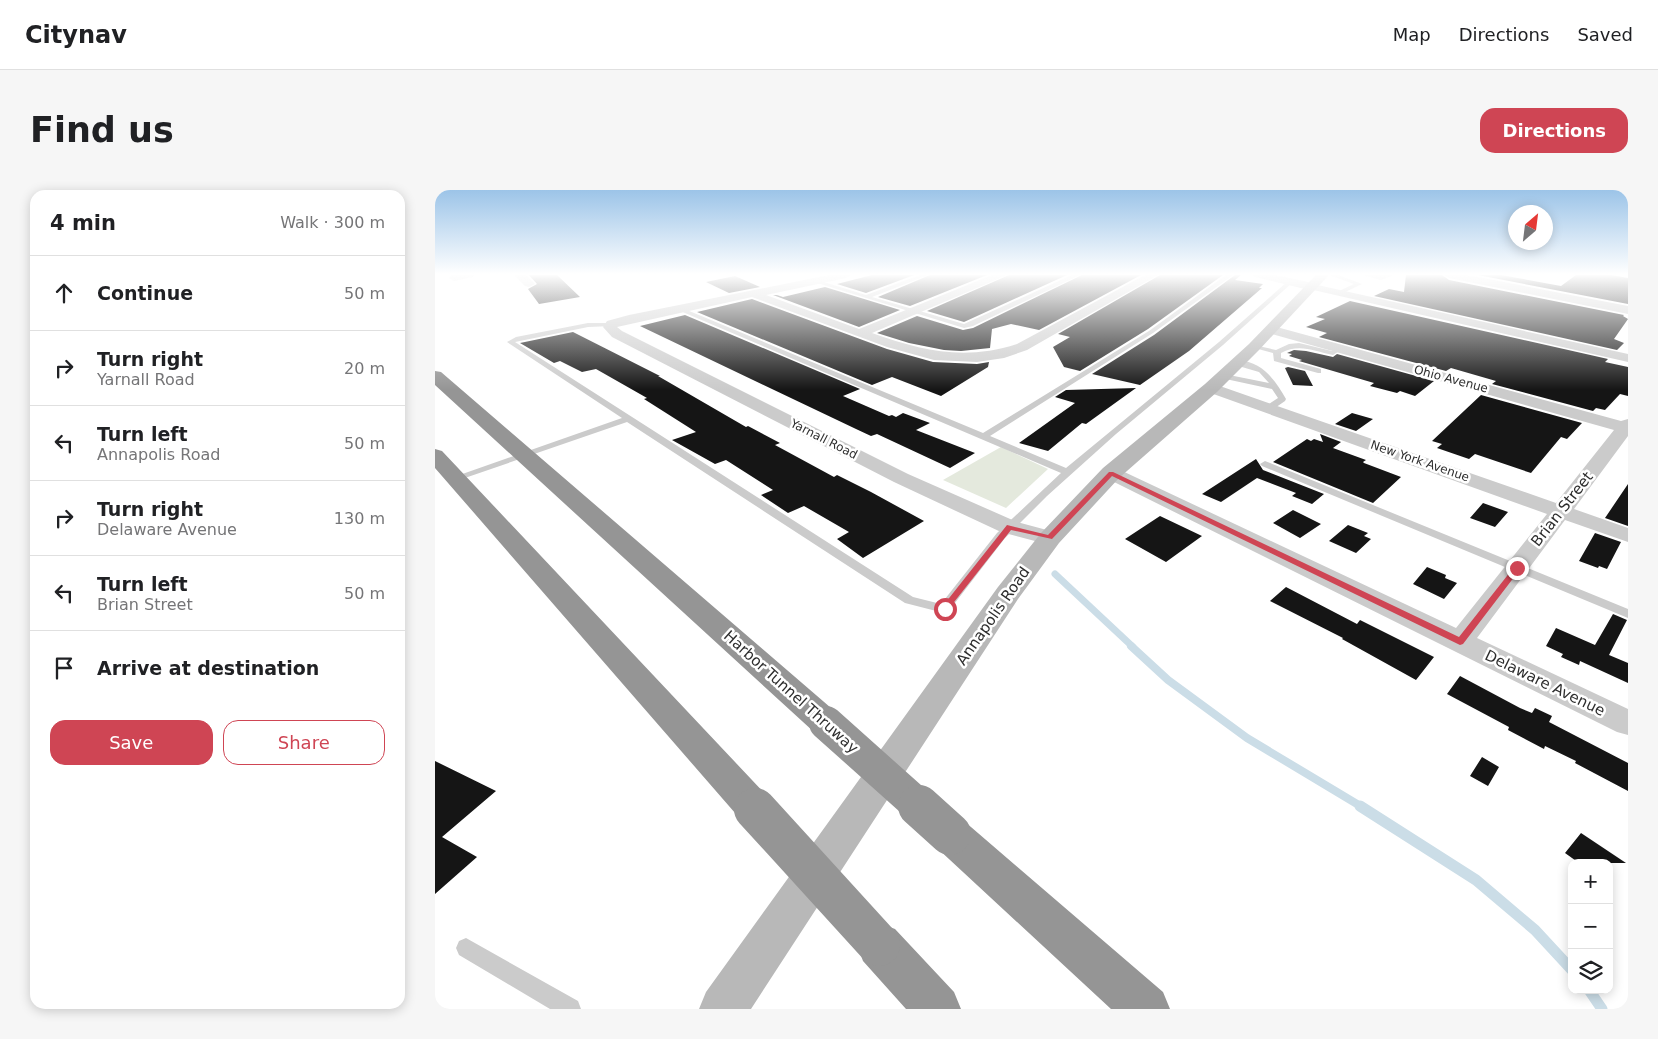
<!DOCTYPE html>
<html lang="en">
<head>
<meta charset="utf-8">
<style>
	:root { --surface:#fff; --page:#f6f6f6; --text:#202124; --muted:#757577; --line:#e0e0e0; --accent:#cf4554 }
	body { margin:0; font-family:"DejaVu Sans",sans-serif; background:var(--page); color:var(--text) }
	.controls { position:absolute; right:15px; bottom:15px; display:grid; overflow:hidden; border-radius:10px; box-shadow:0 2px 12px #0003 }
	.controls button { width:45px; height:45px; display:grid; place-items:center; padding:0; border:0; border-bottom:1px solid var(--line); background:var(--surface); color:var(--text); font:25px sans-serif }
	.compass { position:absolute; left:1073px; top:15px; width:45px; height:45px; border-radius:50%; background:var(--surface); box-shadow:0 2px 12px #0003; rotate:28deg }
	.stop { position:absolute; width:15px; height:15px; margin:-11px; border:4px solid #cf4554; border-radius:50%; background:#fff }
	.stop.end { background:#cf4554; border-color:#fff; box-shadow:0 1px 5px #0008 }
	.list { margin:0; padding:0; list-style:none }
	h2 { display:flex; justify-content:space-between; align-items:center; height:65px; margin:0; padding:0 20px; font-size:21px }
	h2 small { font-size:16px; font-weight:400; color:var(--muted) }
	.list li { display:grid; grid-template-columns:32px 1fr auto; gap:15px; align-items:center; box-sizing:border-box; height:75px; padding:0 20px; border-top:1px solid var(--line) }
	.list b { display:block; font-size:19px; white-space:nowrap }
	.list p { margin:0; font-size:16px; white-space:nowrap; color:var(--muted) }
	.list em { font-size:16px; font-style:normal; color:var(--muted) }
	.actions { display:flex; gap:10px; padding:15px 20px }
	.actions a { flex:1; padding:11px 0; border:1px solid var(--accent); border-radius:15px; text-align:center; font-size:18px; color:var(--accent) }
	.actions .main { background:var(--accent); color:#fff }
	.icon { flex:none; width:28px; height:28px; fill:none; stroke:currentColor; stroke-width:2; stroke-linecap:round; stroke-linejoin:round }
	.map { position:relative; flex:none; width:1193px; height:819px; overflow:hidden; border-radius:15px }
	header { display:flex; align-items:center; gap:30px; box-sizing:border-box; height:70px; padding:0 25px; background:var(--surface); border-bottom:1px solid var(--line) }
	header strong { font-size:24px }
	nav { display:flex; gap:28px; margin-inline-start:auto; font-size:18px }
	.intro { display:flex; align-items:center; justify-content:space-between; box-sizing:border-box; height:120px; padding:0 30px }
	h1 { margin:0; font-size:35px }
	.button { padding:12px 22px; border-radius:15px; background:var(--accent); color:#fff; font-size:18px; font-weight:700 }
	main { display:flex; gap:30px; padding:0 30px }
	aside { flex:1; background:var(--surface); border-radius:15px; box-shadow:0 2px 12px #0003 }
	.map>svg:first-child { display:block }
</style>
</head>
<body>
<header>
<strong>Citynav</strong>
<nav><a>Map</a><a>Directions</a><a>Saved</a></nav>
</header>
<div class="intro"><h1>Find us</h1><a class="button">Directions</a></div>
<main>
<aside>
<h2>4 min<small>Walk · 300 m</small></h2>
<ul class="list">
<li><svg class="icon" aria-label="ahead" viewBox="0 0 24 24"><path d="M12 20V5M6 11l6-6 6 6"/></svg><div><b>Continue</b></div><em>50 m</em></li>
<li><svg class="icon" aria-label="right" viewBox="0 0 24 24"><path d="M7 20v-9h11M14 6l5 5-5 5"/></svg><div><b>Turn right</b><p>Yarnall Road</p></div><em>20 m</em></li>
<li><svg class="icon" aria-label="left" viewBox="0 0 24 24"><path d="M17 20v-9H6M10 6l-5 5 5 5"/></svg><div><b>Turn left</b><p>Annapolis Road</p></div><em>50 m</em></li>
<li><svg class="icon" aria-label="right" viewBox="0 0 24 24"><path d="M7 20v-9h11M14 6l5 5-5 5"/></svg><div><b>Turn right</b><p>Delaware Avenue</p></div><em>130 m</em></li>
<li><svg class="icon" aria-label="left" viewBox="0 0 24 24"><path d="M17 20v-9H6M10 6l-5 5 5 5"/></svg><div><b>Turn left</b><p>Brian Street</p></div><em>50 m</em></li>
<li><svg class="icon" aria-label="arrive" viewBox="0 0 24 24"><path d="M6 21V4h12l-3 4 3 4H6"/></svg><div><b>Arrive at destination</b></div></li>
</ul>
<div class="actions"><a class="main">Save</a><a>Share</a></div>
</aside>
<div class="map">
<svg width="1193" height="819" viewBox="0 0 1193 819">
	<rect width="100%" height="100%" fill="#fff"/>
	<!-- green -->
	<path fill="#e4e9dd" d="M566,257l47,22 -42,39 -63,-28z"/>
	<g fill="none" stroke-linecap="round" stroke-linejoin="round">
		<!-- stream-far2 -->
		<path stroke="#cbdde7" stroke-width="7" d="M620,384l78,73"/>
		<!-- stream-far1 -->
		<path stroke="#cbdde7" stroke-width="8" d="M696,456l37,34 79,58 115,69"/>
		<!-- stream -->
		<path stroke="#cbdde7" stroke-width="11" d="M925,616l116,74 59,50 37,40
			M1154,800l13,19"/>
	</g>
	<!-- building -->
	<path fill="#151515" d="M94,85h28l23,22 -41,7 -11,-15 9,-5z
		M437,85h42l-48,18 -29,-9z
		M495,85h57l-77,31 -32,-9z
		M574,85h58l-103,47 -37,-11z
		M647,85h59l-102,55 -28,-6 -19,5 -2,19 -29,3 -17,-1 -35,-7 -32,-10 40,-17 46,14 10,-2z
		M725,85h63l-75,54 -68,42 -16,-4 -11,-20 17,-10 -12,-3z
		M800,85h6l-6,5 28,4 -4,4h3l-73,63 -49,34 -48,-11 62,-39z
		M971,85h36l7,5 175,35 -1,1 5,3 -14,20 10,4 -7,7 -243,-54 15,-7 15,3z
		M1043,85h23l60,11 15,-11h35l17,3v26z
		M300,86l25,11 -31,6 -23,-11z
		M390,97l75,23 -41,17 -86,-32h4l6,2z
		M317,109l135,50 46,13 44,2 12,-2 -1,5 -47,29 -49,-19 -20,8 -175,-73z
		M915,111l258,58 -3,3 23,5v29l-8,-2 -15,16 -9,-2 -3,3 -101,-27 4,-3 -45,-13 -5,3 -127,-34 8,-4 -21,-6 19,-8 -9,-2z
		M250,125l175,74 -17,7 46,20 3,-1 4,2 7,-4 27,10 -14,7 59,23 -25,15 -73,-34 -6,2 -15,-7 -216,-103z
		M138,142l87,44h-2l88,51 2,-1 32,17 -5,2 59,32 3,-2 34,17 53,29 -61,37 -26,-19 12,-7 -45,-26 -16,7 -27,-18 12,-5 -47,-30 -11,4 -43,-24 24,-8 -52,-33 3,-1 -51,-29 -14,3 -22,-11 -6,2 -34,-20z
		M859,160l12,1 27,6 4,-3 97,27 -19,15 -15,-5 -3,2 -27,-7 4,-3 -75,-22 3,-1 -13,-4 3,-2 -5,-1z
		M853,177l17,4 8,15 -20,-1 -8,-17z
		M701,198l-50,36 -4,-1 -34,28 -29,-8 56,-40 -20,-6 11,-7z
		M1046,205l101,28 -15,16 -6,-2 -30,36 -56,-19 -6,5 -32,-11 5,-4 -10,-3z
		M917,223l21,6 -17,12 -21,-7z
		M885,244l21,8 -8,6 33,12 -3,2 1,1 37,14 -28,26 -100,-41 34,-23 4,2 3,-2 9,3z
		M821,269l7,11 61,24 -12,10 -20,-8 4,-3 -39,-15 -36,24 -19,-8z
		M1193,294v42l-23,-8z
		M1048,313l25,9 -13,15 -25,-9z
		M858,320l28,14 -21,14 -27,-15z
		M725,326l42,20 -36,26 -41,-23z
		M913,335l20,8 -4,3 7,3 -15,14 -27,-12z
		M1160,343l26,9 -14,27 -8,-3 -1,2 -19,-7z
		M992,377l19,8 -1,3 12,5 -13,16 -31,-15z
		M851,397l71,37 3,-4 74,37 -18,23 -74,-41 1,-1 -73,-37z
		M1178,424l14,6 -18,35 19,8v20l-48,-22 -1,4 -18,-8 2,-3 -17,-8 10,-18 39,17z
		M1025,486l60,32 12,5 3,-5 17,8 -3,6 79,41v28l-53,-28 1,-2 -31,-15 -1,3 -36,-19 1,-3 -62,-33z
		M1047,567l17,10 -11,19 -18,-10z
		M0,571l61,30 -54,46 35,20 -42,37z
		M1146,643l45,30h-47l-14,-10z"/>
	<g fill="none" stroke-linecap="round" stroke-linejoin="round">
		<!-- service -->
		<path fill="#cbcbcb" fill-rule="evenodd" d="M485,85h8l-56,22 92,27 108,-49h8l-107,51 -9,2 -150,-46 3,-2 49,15z
			M791,85h7l-80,58 -163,103 76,32 153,-126 69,-61 5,1 -70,63 -107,89 -69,62 -42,42 -57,74 -4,1 -39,-10 -278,-181 -168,58h-6l-2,-2 171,-60 -115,-76 9,-5 72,-14h26l1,1 -3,2 -24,1 -73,15 398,255 28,7 56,-71 64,-60 -383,-163v-2h4l301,125 166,-102z
			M894,85h9l24,9 -21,10h-4v-2l17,-8z
			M927,85h32l-13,5z
			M864,153l33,8 9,-5 3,2 -11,7c-19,-4 -34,-12 -52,-2v5l40,11v4h-3l-44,-12 -1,-8 -22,-6 3,-2 22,5 13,-6z
			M800,171c26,-2 40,19 51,38l-1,2 -13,9h-6v-4l12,-8 -6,-9 -51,-11v-4h3l45,9 -10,-11 -24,-7z
			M830,271l363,148v9l-366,-152 -2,-2z
			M31,748l112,63 3,8h-31l-91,-54 -3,-7 3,-7z"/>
		<!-- minor -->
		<path fill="#cbcbcb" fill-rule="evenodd" d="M17,85h22l-1,2 -19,4 -5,-3z
			M79,85h12l9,9 -6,3 -4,-1z
			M394,85h22l-5,3 -80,17 93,34 133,-54h15l-135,58c51,18 92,28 145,11l128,-69h13l-131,75 -23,8 -27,4 -43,-2 -47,-13 -135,-50 -135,30 5,4 286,143 109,48 41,11 3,5 -3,5 -8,2 -49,-13 -45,-21 -62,-29 -282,-145 -9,-10 4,-6 22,-6z
			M1009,85h23l161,31v8l-179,-36z
			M878,94l315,70v8l-319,-73 -2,-2z
			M838,136l348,95 7,-2v17l-54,73 54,19v14l-63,-22 -88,118 151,71v26l-11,-3 -513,-255 -3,-4 3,-4 7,-2 7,2 338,159 91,-114 -342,-123 -2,-3 2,-3h12l339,118 58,-73 -346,-97 -2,-3 2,-3z"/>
		<!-- tertiary -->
		<path fill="#cbcbcb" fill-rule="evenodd" d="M818,85h23l41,9 2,3 -6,4 -58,-14z"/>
		<!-- secondary -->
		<path fill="#b8b8b8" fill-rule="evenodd" d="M881,85h13l-70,75 -42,42 -98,86 -60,65 -41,56 -267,410h-52l7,-17 292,-405 43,-54 62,-65 102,-84 44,-40z"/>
		<!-- motorway -->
		<path fill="#959595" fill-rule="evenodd" d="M0,181l6,1 397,342 5,9 -5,9 -12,4 -12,-4 -379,-347z
			M0,259l7,2 326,346 6,12 -6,12 -13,5 -13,-5 -307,-353z
			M515,626l14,5 199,171 7,17h-59l-175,-162 -5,-13 5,-13z
			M444,733l16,6 59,63 7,17h-55l-43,-48 -6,-16 6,-16z"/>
		<!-- motorway-bridge-far1 -->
		<path stroke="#959595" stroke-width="34" d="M391,533l94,84"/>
		<!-- motorway-bridge -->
		<path stroke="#959595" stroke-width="42" d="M484,616l31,28
			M320,619l124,136"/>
	</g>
	<!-- sky -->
	<linearGradient id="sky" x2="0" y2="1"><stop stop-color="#9cc4e8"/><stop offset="0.42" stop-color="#fff"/><stop offset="1" stop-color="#fff" stop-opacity="0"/></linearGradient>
	<rect width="1193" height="200" fill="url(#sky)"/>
	<!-- route -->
	<path fill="#cf4554" d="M674,282h4l346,165 55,-70 7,1 -58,76 -3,1 -348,-169 -60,63 -41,-9 -64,81h-5v-4l65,-82 41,10z"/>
	<g text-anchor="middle" stroke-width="5" stroke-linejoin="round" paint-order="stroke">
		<!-- far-street labels -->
		<g font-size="12" fill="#2e2e2e" stroke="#fff">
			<text transform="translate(1016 189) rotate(15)" y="4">Ohio Avenue</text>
			<text transform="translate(389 249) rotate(27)" y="4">Yarnall Road</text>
			<text transform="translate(985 271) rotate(19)" y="4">New York Avenue</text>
		</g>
		<!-- street labels -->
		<g font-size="15" fill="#2e2e2e" stroke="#fff">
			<text transform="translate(1127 319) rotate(-52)" y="5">Brian Street</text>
			<text transform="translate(558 426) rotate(-55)" y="5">Annapolis Road</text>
			<text transform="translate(1110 493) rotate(26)" y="5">Delaware Avenue</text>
			<text transform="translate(356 502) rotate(42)" y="5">Harbor Tunnel Thruway</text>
		</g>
	</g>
</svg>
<div class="controls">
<button>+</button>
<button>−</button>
<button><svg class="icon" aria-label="layers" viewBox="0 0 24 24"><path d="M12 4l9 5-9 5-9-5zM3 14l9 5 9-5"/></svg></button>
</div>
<svg class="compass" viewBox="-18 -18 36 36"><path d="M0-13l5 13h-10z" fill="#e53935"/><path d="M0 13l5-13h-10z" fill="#757577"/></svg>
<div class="stop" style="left:510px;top:419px"></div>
<div class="stop end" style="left:1082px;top:378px"></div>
</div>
</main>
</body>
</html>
